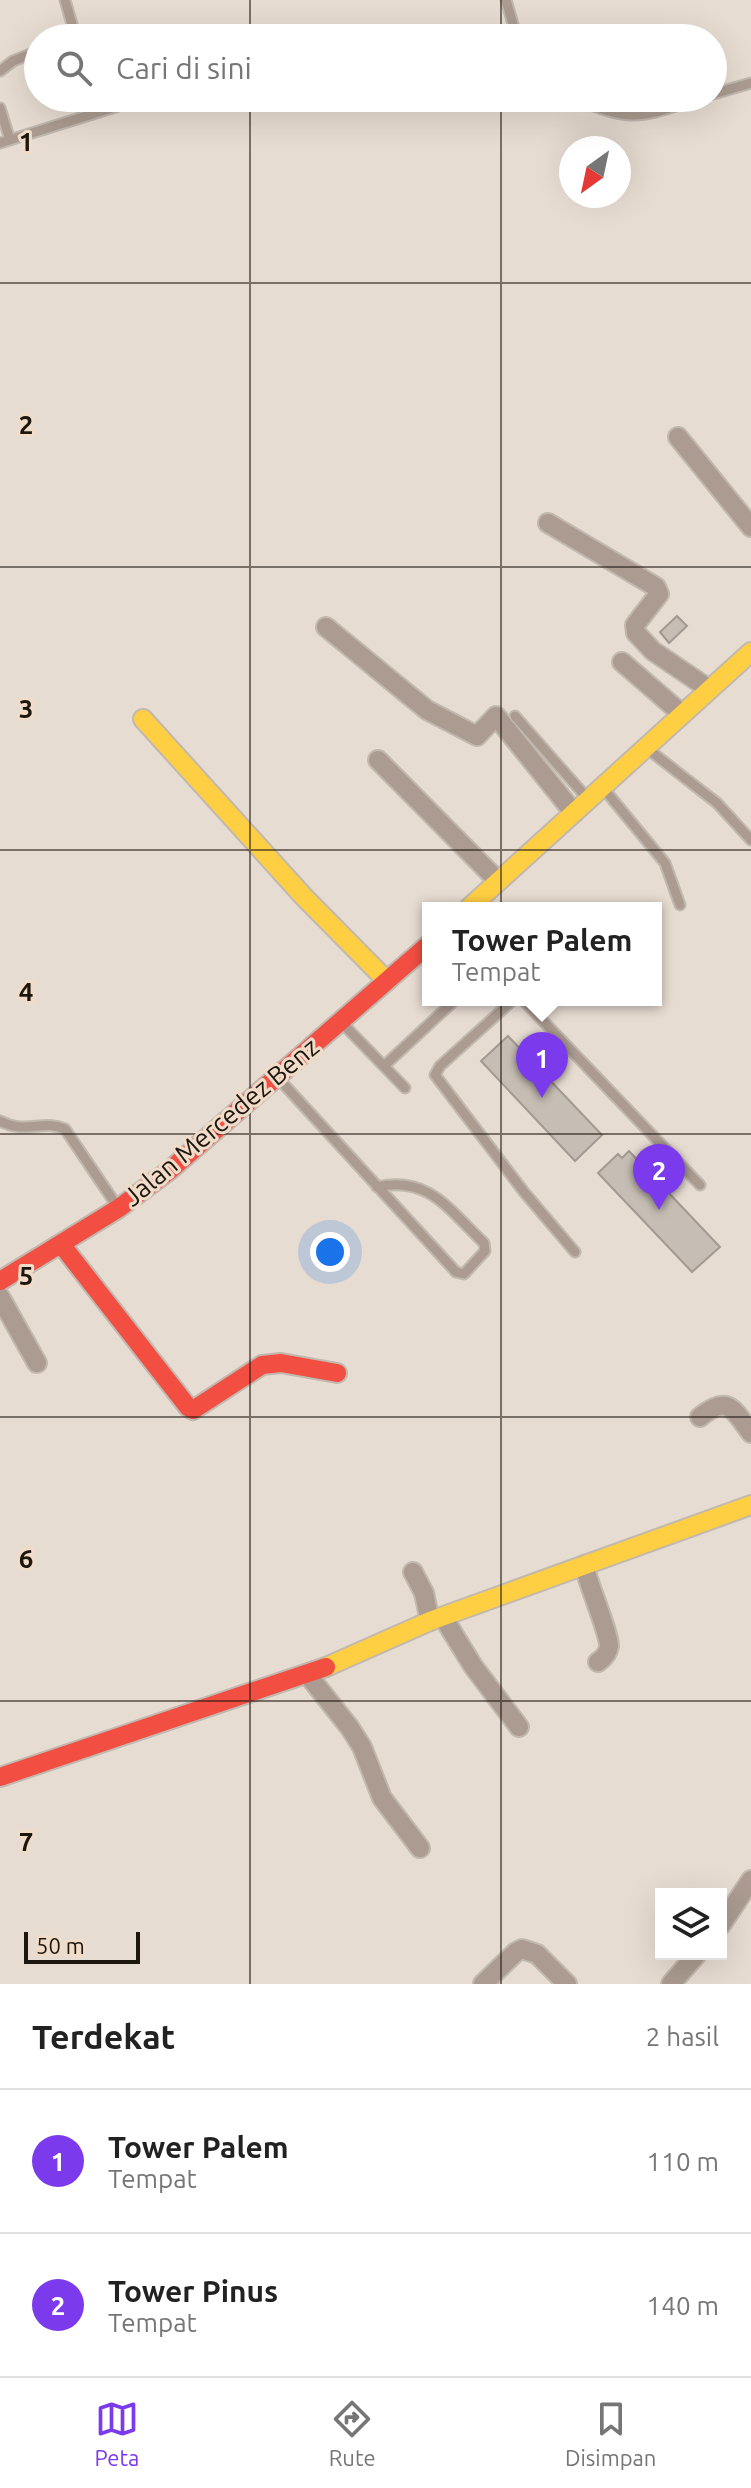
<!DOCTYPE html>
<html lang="id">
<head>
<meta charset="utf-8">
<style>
	:root { --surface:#fff; --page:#f2f2f2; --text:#222; --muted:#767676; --line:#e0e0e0; --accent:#7c3aed }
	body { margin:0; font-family:Ubuntu,sans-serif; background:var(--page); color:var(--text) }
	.controls { position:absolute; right:24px; bottom:24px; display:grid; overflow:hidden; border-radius:0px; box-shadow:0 8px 32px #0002 }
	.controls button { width:72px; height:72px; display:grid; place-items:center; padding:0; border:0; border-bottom:2px solid var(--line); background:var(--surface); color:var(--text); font:40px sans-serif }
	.compass { position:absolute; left:559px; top:136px; width:72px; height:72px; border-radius:50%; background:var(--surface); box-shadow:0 8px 32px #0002; rotate:213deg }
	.scale { position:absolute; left:24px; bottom:20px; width:116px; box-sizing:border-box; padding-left:8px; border:4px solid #1d160f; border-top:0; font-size:22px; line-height:28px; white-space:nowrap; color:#1d160f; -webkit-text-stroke:6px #f0dcc8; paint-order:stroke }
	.you { position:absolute; left:330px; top:1252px; width:28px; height:28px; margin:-20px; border:6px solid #fff; border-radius:50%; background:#1a73e8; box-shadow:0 0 0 12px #1a73e833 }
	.badge { display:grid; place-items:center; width:52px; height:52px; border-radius:50%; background:var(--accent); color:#fff; font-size:26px; font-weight:700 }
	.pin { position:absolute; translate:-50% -66px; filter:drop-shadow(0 2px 4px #0008) }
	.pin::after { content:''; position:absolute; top:42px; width:28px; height:24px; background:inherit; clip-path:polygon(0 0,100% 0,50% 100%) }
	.popup { position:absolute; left:422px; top:902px; width:240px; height:104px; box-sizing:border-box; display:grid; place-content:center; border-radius:0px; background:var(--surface); filter:drop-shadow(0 2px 6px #0005); font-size:26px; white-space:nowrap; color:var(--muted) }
	.popup b { font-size:30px; color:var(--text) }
	.popup::after { content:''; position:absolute; left:50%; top:100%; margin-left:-16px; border:16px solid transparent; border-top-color:var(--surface) }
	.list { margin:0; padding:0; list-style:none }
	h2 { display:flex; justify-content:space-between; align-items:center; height:104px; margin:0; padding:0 32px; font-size:34px }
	h2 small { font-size:26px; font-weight:400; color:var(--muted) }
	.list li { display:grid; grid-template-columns:52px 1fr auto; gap:24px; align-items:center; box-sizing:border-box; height:144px; padding:0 32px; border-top:2px solid var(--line) }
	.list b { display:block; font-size:30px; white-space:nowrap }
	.list p { margin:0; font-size:26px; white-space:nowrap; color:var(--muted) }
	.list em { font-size:26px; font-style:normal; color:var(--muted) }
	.icon { flex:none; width:44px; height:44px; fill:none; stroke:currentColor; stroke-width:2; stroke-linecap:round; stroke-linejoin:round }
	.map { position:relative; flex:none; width:751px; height:1984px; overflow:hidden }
	.search { position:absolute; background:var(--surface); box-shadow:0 8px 32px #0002; left:24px; right:24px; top:24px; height:88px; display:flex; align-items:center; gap:20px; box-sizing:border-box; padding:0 28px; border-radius:44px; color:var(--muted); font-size:30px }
	.sheet { height:392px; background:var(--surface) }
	nav { display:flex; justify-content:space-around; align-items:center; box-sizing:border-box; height:112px; border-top:2px solid var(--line); background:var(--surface); font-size:22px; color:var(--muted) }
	nav a { display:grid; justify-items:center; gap:4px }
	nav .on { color:var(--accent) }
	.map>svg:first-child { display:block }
</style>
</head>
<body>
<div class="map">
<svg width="751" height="1984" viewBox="0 0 751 1984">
	<rect width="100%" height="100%" fill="#e7dcd1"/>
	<!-- building -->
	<path fill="#c6bdb4" stroke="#a29a91" stroke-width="2" d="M677,616l10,10 -18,17 -9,-11z
		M508,1036l94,99 -27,26 -94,-100z
		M629,1151l91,96 -28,25 -94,-99 20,-19 4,4z"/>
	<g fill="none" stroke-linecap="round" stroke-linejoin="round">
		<defs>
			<path id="lane" d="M65,0l11,38
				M506,0l11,38
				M0,71l13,-10 25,-10
				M713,94l38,-11
				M97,98l4,12
				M416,98l16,6 29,-6
				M574,98c61,26 66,19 127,0
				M0,108l10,32
				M0,143l144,-45
				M515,716l72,82
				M649,750l68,53 34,37
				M604,789l61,74 15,42
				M513,1000l-73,66 -5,9 89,117 51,60
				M523,1000l177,185
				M344,1025l61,63
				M384,1066l71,-66
				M278,1078l178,194 8,2 21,-23 -1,-8c-34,-32 -55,-68 -107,-56
				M0,1121c27,14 42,-2 65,8l52,77"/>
			<path id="street" d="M678,437l73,90
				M548,523l108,64 3,7 -24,31 1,8 17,18 56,38
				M326,627l101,83 50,26 19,-20 78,97
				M622,662l60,52
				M378,760l120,121
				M0,1297l37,66
				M700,1417c28,-23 33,-8 51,16
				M584,1565c4,19 25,67 25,81 -1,8 -5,12 -11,16
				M413,1572l11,21 6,28
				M443,1617l30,49 46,61
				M308,1675l42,53 12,19 20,51 38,50
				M721,1925l30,-45
				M483,1984l33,-32 6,-3 15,5 30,30
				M671,1984l26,-30"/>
			<path id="slow" d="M143,719l161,178 83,84
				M469,908l282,-256
				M326,1667l104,-46 321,-116"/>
			<path id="jam" d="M61,1244l127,163 5,3 69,-45 19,-2 56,10
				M0,1281l119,-73 51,-38 258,-225
				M0,1777l326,-110"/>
		</defs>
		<!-- lane casing -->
		<use href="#lane" stroke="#c1b8b0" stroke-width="13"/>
		<!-- street casing -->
		<use href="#street" stroke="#c1b8b0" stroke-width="22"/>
		<!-- slow casing -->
		<use href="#slow" stroke="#c1b8b0" stroke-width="22"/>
		<!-- jam casing -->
		<use href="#jam" stroke="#c1b8b0" stroke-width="22"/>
		<!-- lane -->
		<use href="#lane" stroke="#ab9b90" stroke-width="9"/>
		<!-- street -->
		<use href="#street" stroke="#ab9b90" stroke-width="18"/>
		<!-- slow -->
		<use href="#slow" stroke="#ffcf43" stroke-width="18"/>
		<!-- jam -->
		<use href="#jam" stroke="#f24e42" stroke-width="18"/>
	</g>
	<!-- grid -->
	<path fill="none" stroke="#1d160f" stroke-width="2" stroke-opacity="0.55" d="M250,0v38M501,0v38M250,98v1886M501,98v1886M0,283h751M0,567h751M0,850h751M0,1134h751M0,1417h751M0,1701h751"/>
	<g text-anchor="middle" stroke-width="6" stroke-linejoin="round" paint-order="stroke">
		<!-- street labels -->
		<g font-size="26" fill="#1d160f" stroke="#f0dcc8">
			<text transform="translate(221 1122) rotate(-40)" y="9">Jalan Mercedez Benz</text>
		</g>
	</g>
	<g font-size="26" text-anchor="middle" font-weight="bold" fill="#1d160f" stroke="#f0dcc8" stroke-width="6" stroke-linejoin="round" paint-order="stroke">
		<text x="26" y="151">1</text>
		<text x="26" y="434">2</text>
		<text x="26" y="718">3</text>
		<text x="26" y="1001">4</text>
		<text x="26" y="1285">5</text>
		<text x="26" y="1568">6</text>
		<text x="26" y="1851">7</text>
	</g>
</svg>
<div class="controls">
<button><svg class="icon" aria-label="layers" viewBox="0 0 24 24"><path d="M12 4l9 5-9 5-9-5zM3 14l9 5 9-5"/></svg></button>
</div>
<svg class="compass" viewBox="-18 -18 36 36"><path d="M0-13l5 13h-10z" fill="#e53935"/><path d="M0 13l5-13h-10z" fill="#767676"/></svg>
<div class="scale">50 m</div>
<div class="you"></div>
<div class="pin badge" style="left:542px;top:1098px">1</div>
<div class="popup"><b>Tower Palem</b>Tempat</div>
<div class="pin badge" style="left:659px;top:1210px">2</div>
<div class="search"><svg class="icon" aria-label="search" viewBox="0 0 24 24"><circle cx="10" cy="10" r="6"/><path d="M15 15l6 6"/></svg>Cari di sini</div>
</div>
<section class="sheet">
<h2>Terdekat<small>2 hasil</small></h2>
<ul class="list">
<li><span class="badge">1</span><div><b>Tower Palem</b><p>Tempat</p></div><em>110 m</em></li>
<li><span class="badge">2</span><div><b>Tower Pinus</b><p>Tempat</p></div><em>140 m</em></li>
</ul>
</section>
<nav>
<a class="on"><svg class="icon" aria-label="map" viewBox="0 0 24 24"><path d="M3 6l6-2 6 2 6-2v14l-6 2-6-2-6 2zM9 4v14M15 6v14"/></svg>Peta</a>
<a><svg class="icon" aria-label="directions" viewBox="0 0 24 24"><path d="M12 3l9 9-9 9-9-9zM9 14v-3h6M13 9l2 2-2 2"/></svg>Rute</a>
<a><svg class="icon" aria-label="saved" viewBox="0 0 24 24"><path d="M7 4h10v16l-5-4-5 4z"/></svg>Disimpan</a>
</nav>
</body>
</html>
